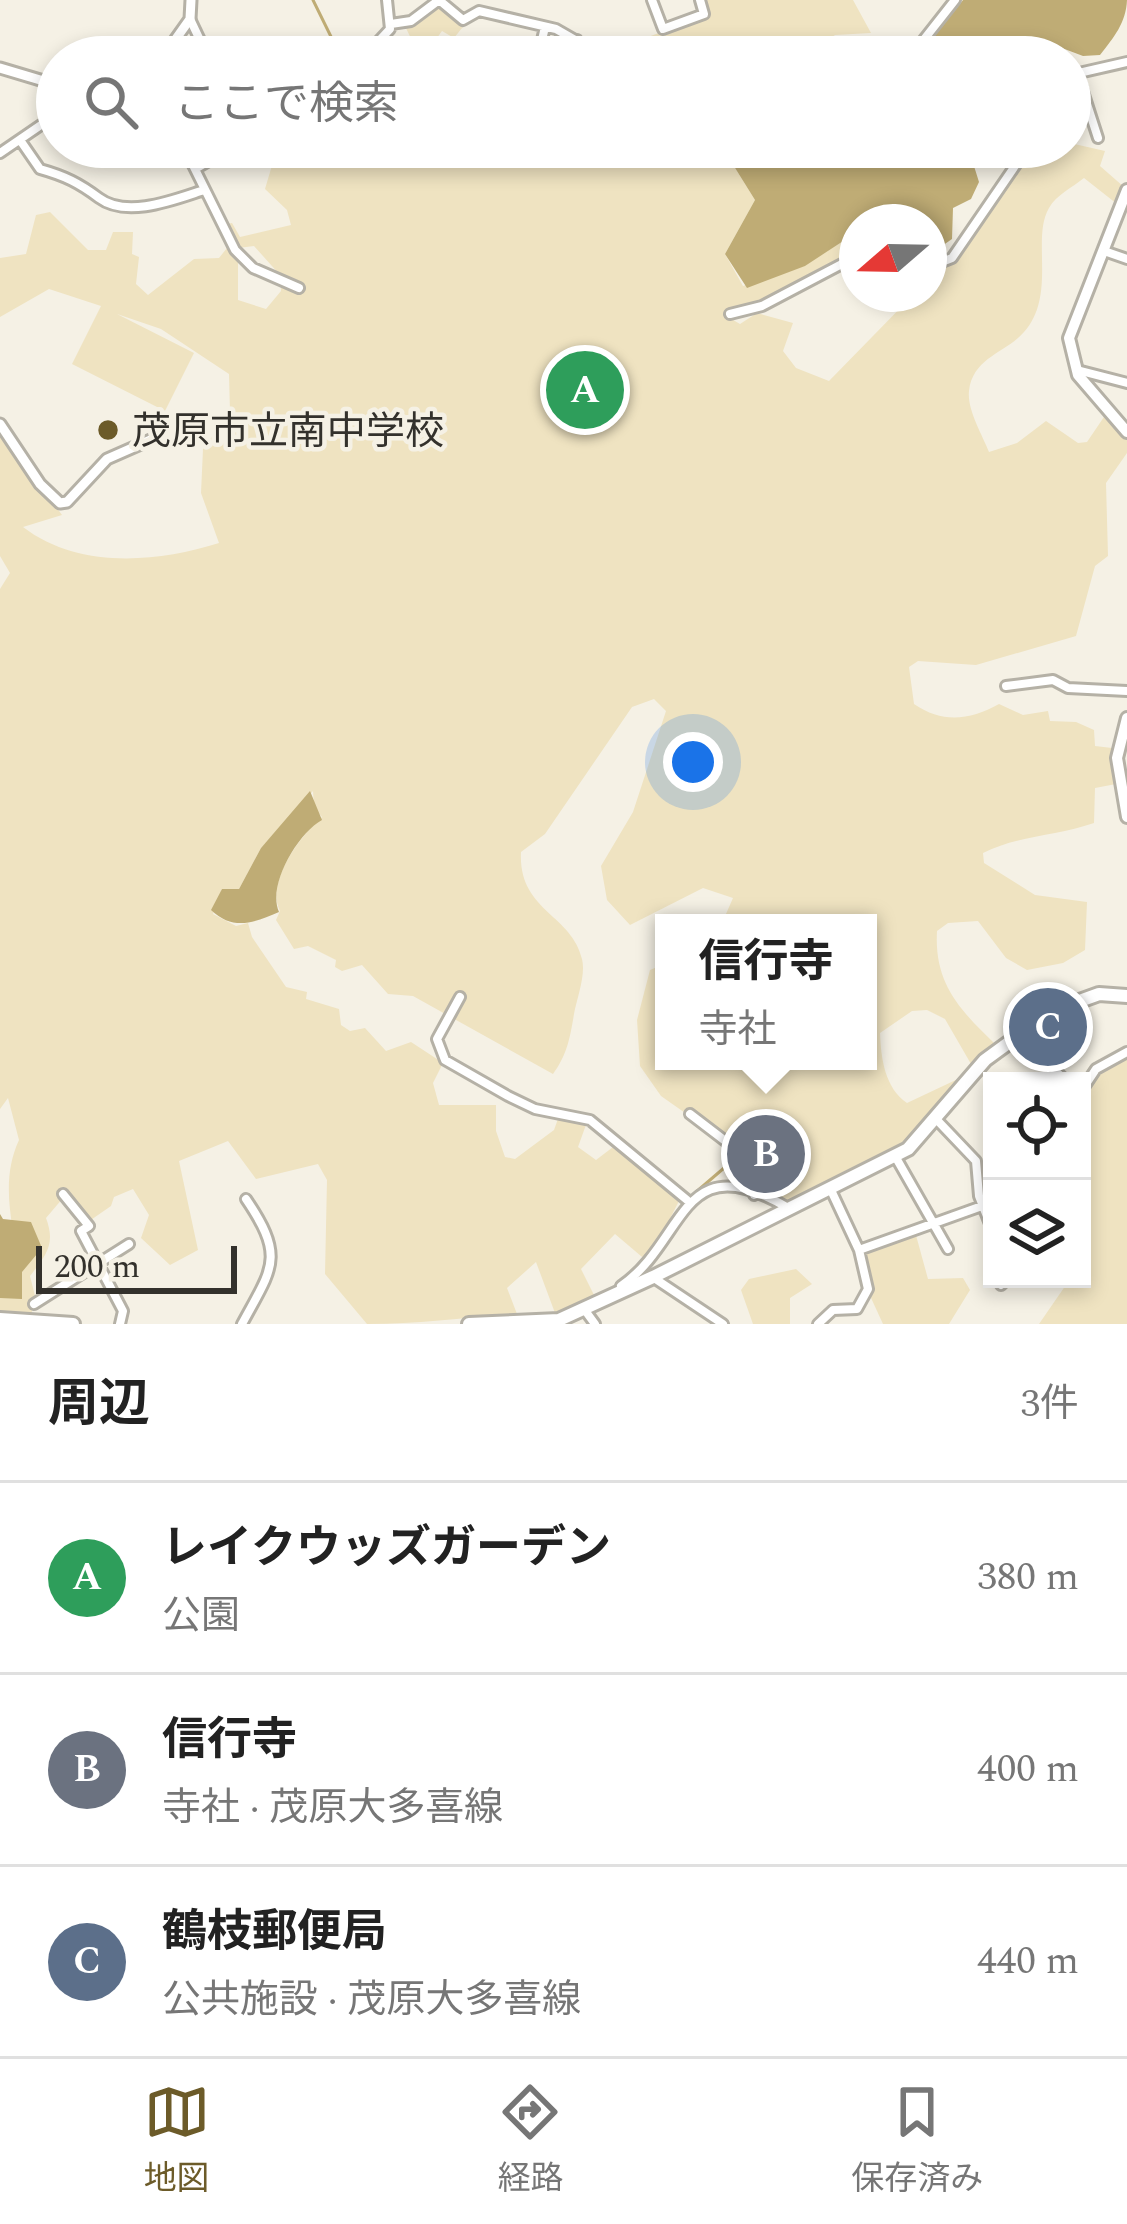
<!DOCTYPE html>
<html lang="ja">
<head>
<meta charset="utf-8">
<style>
	:root { --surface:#fff; --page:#f2f2f2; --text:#222; --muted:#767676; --line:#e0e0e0; --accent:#6c5b29 }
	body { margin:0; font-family:Spectral,"Noto Sans JP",serif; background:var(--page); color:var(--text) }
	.controls { position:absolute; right:36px; bottom:36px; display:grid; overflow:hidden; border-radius:0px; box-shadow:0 6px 18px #0003 }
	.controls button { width:108px; height:108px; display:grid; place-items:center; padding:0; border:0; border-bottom:3px solid var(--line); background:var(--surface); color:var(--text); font:60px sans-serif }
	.compass { position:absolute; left:839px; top:204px; width:108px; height:108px; border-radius:50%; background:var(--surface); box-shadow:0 6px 18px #0003; rotate:250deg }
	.scale { position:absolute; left:36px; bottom:30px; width:201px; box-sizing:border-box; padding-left:12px; border:6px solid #33312c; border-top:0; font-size:33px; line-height:42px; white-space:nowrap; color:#33312c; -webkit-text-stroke:9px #f5f1e5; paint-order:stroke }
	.you { position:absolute; left:693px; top:762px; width:42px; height:42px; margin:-30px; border:9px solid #fff; border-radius:50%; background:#1a73e8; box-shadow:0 0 0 18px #1a73e833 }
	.badge { display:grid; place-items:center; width:78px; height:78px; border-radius:50%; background:var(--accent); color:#fff; font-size:39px; font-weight:700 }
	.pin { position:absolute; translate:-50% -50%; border:6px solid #fff; box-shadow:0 3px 12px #0006 }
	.popup { position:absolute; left:655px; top:914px; width:222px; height:156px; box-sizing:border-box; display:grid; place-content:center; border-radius:0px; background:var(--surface); filter:drop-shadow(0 3px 9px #0005); font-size:39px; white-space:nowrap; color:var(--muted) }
	.popup b { font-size:45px; color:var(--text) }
	.popup::after { content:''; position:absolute; left:50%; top:100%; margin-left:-24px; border:24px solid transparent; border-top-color:var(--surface) }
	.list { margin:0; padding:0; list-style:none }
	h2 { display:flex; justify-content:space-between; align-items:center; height:156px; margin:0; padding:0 48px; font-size:51px }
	h2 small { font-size:39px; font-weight:400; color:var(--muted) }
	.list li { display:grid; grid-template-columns:78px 1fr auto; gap:36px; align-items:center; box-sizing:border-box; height:192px; padding:0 48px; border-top:3px solid var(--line) }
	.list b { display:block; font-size:45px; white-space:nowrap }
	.list p { margin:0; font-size:39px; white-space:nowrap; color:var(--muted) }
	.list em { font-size:39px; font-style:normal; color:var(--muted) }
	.icon { flex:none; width:66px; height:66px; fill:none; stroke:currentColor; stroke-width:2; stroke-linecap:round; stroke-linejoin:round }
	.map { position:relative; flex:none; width:1127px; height:1324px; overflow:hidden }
	.search { position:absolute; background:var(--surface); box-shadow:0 6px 18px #0003; left:36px; right:36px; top:36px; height:132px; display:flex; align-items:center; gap:30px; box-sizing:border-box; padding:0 42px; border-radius:66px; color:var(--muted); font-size:45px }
	.sheet { height:732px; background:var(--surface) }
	nav { display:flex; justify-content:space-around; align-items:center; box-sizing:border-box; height:168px; border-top:3px solid var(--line); background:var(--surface); font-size:33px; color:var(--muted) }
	nav a { display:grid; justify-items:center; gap:6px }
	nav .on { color:var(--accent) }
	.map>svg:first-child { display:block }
</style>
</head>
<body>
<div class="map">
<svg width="1127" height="1324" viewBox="0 0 1127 1324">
	<rect width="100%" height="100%" fill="#f5f1e5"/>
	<!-- green -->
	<path fill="#efe3c1" d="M703,0h150l18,33 -36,2 -15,10 1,12h-176l-5,-17 67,-25z
		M437,4l14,15 15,4 -12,15 -12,-7 -8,11 14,15h-34l3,-6 -12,-25z
		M1070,143l35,8 -5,15 24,21 -7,17 -33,-26c-11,9 -28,17 -35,30 -18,30 8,87 -25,124 -18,21 -51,25 -55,59 -2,19 13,43 20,61l28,-9 29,-22 32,22 9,-1 19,-28 21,24v15l-21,30 2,73 -13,10 -19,70 -100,29 -58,-4 -9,6 5,37c29,20 56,16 85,0l24,11 25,-4 2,10 26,1 18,8 1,16 17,2 4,36 -21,4 -1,35c-37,13 -74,12 -111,30l1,10 51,32 52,7 -2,48 -22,13 -36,7 -21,-12 -28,-37 -30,2 -11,8c-3,52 22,78 57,112l-23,21 -26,-45 -18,-9 -15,1 -32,22c1,26 5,55 27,70l53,-25 -52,63 -118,61 -34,-8 -14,-41 -81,-57 -21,-30 -3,-46 13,-50 14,-6v97h204v-138h-146l11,-25 -30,-10 -73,37 -23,-25 -6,-34 32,-54 33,-101 -12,-12 -22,8 -87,127 -24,18c-3,59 51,62 61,107 4,16 -5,39 -8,55 -4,24 -7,41 -21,60l-140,-78 -25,-2 -26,-29 -20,6 -7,-4 1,-7 -28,-14 -14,3 -18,-29 4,-9c-15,-28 20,-75 42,-94l-8,-9 -1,-17 -52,57 -22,41h-17l-9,25 23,12 12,-3 4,14 34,50 21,5 -1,7 33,10 2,16 9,6 15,-3 21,23 25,-9 32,21 -10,20 6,22h57v26l9,26 10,2 39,-29 5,-14 28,6 -9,25 18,13 21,-16 64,53 -33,65 -33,-28 -34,35 15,30 -41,14 -19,-51 -29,26 10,26c-51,3 -98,10 -150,10l-42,-50 2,-94 -9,-16 -62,15 -28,-38 -49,20 19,89 -28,15 -29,-27 8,-23 -16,-26 -19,8 -3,9 -26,18 -22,-26 -17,20c10,27 0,37 -16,58l6,24 -5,14 -31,-1v-15h22c-3,-10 0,-19 -2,-29 -8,-46 -20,-88 -1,-129l-11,-42 -8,11v-520l10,-16 -10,-17v-127l62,86 -39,12c55,42 132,36 196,16l-18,-50 2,-44 27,-37 -1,-38 -68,-45 -44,-15 77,39 -29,58 -93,-47 29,-58 -52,-17 -49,28v-59l26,-4 10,-39 14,-3 38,38h18l7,-18h20l-1,22 7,3 -3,27 12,11 46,-36 25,-1 12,-15 7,15v42l28,9 15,-18 -1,-16 -26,-29 -16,2 -11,-24 5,-1 8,14 51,-12 -4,-15 -22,-21 8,-27 18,-15h431l33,53 -30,54 18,32 61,-20 53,-34v21l-129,64 12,7 17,-11 36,10 -10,28 13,17 33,13 85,-87h15v-15l24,-19 77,-113z
		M1127,1054v270h-88l31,-45h12l3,-7 -3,-180 15,-22z
		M914,1228l14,51 35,-1 7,12 -21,34h-66l-17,-37 -8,-35z
		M796,1269l16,15 -22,14v26h-37l-12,-34 8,-11z"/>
	<!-- water -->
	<path fill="#bfac75" d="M963,0h164c-1,23 -13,37 -27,55l-17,1 -37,-14 -14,15h-179l70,-7z
		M722,147h42l22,12 22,-12h160l11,35 -8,17 -18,9 -1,31 -23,16v-33h-72v10l-52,34 -58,22 -22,-34 30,-54z
		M310,791l12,29c-25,14 -55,66 -43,92 -25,11 -46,19 -68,-2l11,-21h17l22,-41z
		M0,1214l3,5 28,3 11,26 -20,24v27l-22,-1z"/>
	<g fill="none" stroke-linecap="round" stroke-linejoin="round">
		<!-- stream -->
		<path stroke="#bfac75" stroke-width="3" d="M313,0l28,57
			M203,169l14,-8
			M696,1192l42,-36"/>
		<defs>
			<path id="minor" d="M439,0l24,20 16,-9 77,18 40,23
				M652,0l11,29 41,-15 -4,-14
				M190,19l18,38
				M391,24l20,-3 28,-21
				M364,57l26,-28 -3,-29
				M538,57l7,-30
				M572,57l5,-17
				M840,57l15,-9 63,-1 37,-47
				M1077,73l21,65
				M1070,75l57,-13
				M20,140l20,29c25,7 39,14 59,29 28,21 77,1 105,-8
				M184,147l51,103 18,18 46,20
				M0,153l57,-39
				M195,169l38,-22
				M1104,251l23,8
				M929,267l23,-9 76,-111
				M730,314l32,-8 95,-50
				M1077,370l50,13
				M1006,686l47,-6 15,8 59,3
				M460,997l-23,42 8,21 63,36 27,13 55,11 97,80
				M1019,1035l47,46
				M1082,1090l14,-21 31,-17
				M690,1114l51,39 13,42
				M937,1120l39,41 3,35 13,33
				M895,1156l53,93
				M63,1194l26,32 -8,5 42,80 -3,13
				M859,1250l123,-44
				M654,1278l69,46
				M1001,1285l6,-6
				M621,1286c66,-45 58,-143 167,-78
				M34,1304l95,-60
				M584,1309l11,15
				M242,1324c30,-56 44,-66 4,-125
				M818,1324l15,-14 24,-1 11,-20 -9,-39 -29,-62"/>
			<path id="tertiary" d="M163,57l27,-38 1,-19
				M0,68l57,17
				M0,424l40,60 20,19 7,-1 40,-43 50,-22"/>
			<path id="secondary" d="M1127,190l-58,148 9,37 49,57
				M1127,718l-10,40 10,59"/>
			<path id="primary" d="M0,1319l73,5
				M469,1324l90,-4 94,-43 255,-128 77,-89 67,-49 47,-17 28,2"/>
		</defs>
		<!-- minor casing -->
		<use href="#minor" stroke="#b5b1a6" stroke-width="14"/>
		<!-- tertiary casing -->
		<use href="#tertiary" stroke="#b5b1a6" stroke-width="15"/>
		<!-- secondary casing -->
		<use href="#secondary" stroke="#b5b1a6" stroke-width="16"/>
		<!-- primary casing -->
		<use href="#primary" stroke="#b5b1a6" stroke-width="18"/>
		<!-- minor -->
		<use href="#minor" stroke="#fff" stroke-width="8"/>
		<!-- tertiary -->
		<use href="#tertiary" stroke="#fff" stroke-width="9"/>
		<!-- secondary -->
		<use href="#secondary" stroke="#fff" stroke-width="10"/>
		<!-- primary -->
		<use href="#primary" stroke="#fff" stroke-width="12"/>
	</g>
	<!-- markers -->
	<circle fill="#6c5b29" stroke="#f5f1e5" stroke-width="4.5" cx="108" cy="430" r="12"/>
	<g text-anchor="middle" stroke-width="9" stroke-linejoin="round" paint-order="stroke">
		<!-- poi labels -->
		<g font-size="39" fill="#33312c" stroke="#f5f1e5" text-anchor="start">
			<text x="132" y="444">茂原市立南中学校</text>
		</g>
	</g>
</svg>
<div class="controls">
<button><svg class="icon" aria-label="locate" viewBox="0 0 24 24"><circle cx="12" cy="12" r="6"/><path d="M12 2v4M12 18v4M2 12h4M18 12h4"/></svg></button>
<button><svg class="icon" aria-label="layers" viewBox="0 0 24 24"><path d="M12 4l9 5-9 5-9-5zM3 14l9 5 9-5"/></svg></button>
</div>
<svg class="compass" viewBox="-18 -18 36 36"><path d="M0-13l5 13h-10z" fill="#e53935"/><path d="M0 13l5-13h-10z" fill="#767676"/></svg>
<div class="scale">200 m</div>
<div class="you"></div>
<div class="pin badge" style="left:585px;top:390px;background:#2e9e5b">A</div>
<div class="pin badge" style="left:766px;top:1154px;background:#6b7280">B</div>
<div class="popup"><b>信行寺</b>寺社</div>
<div class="pin badge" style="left:1048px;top:1027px;background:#5c6f8a">C</div>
<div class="search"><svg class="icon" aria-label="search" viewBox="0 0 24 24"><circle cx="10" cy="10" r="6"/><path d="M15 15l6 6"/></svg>ここで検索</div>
</div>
<section class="sheet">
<h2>周辺<small>3件</small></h2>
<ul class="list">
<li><span class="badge" style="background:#2e9e5b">A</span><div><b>レイクウッズガーデン</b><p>公園</p></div><em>380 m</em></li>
<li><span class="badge" style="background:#6b7280">B</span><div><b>信行寺</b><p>寺社 · 茂原大多喜線</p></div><em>400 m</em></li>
<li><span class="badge" style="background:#5c6f8a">C</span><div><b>鶴枝郵便局</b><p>公共施設 · 茂原大多喜線</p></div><em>440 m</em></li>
</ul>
</section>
<nav>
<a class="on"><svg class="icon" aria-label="map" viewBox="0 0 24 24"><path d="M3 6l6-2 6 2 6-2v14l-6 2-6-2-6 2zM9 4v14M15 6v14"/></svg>地図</a>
<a><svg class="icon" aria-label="directions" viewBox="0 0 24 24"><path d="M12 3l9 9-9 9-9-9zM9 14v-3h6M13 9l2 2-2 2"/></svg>経路</a>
<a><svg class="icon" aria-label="saved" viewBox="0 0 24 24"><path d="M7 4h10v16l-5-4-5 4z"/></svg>保存済み</a>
</nav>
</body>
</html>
